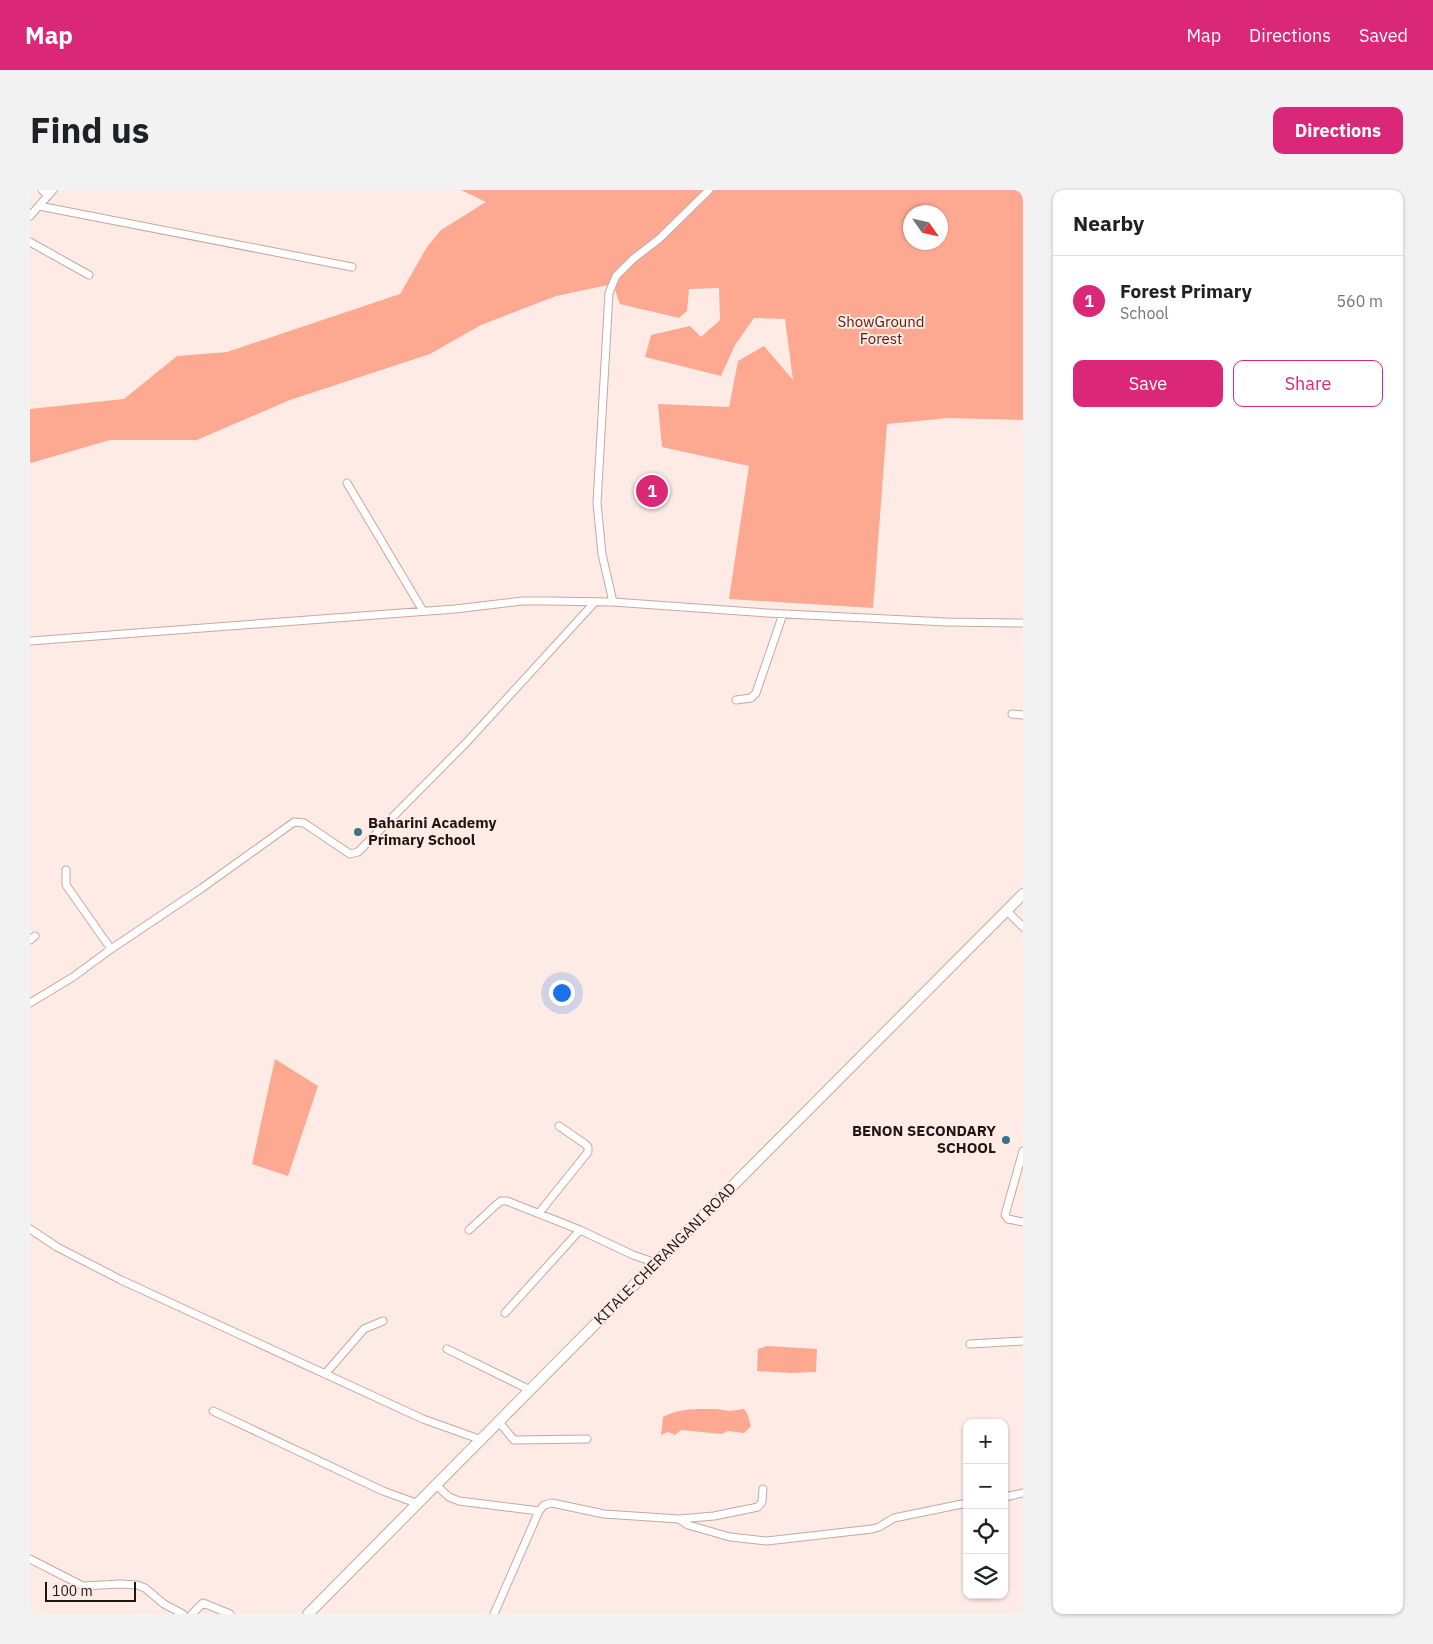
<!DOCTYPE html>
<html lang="en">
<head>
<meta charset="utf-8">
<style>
	:root { --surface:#fff; --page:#f2f2f2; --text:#202124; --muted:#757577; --line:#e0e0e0; --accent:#db2777 }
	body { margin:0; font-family:"IBM Plex Sans",sans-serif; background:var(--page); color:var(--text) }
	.controls { position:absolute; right:15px; bottom:15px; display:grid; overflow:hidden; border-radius:10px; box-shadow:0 1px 4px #0004 }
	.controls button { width:45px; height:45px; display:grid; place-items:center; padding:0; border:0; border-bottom:1px solid var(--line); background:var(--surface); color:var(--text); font:25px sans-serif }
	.compass { position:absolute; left:873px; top:15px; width:45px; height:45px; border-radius:50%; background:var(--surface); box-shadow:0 1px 4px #0004; rotate:124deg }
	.scale { position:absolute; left:15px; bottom:12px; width:91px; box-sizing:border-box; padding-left:5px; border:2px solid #201513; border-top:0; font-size:14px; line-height:18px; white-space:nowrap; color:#201513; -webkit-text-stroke:4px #feebe5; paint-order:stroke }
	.you { position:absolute; left:531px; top:802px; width:18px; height:18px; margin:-12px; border:4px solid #fff; border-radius:50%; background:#1a73e8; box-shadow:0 0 0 8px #1a73e833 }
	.badge { display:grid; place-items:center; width:32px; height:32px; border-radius:50%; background:var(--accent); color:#fff; font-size:16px; font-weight:700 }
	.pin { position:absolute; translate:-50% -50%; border:2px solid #fff; box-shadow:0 1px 5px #0006 }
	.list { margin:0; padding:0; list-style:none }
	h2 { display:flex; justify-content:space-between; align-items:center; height:65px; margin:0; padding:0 20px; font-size:21px }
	h2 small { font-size:16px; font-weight:400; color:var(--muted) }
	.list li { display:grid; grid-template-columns:32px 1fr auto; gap:15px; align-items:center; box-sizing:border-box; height:90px; padding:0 20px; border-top:1px solid var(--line) }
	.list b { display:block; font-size:19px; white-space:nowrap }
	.list p { margin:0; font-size:16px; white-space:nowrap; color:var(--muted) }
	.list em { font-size:16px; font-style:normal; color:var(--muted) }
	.actions { display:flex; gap:10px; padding:15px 20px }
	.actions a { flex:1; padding:11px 0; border:1px solid var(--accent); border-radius:10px; text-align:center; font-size:18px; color:var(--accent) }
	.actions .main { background:var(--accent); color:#fff }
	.icon { flex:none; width:28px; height:28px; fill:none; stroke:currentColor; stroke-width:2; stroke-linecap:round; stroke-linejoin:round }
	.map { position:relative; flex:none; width:993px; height:1424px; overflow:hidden; border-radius:10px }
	header { display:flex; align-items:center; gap:30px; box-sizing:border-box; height:70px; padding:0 25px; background:var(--accent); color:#fff }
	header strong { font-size:24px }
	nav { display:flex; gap:28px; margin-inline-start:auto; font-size:18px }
	.intro { display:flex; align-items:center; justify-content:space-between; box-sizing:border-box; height:120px; padding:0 30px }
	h1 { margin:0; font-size:35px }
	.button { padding:12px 22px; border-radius:10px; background:var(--accent); color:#fff; font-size:18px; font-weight:700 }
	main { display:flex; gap:30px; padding:0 30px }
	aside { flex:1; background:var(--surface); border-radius:10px; box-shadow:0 1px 4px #0004 }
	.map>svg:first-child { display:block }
</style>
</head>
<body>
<header>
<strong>Map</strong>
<nav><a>Map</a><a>Directions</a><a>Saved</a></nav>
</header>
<div class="intro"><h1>Find us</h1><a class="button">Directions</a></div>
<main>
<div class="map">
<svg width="993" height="1424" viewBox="0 0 993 1424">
	<rect width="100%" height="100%" fill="#feebe5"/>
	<!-- green -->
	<path fill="#fda891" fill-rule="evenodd" d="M431,0h562v230l-75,-2 -61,6 -14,184 -144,-9 20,-133 -87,-19 -4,-43 71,3 9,-46 26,-15 29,34 -8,-61 -31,-1 -19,27 -14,31 -76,-19 6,-22 39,-9 11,11 19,-17 -1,-32 -30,1 -2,22 -8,7 -59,-14 -7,-20 -57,12 -75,29 -51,29 -140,46 -93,40h-87l-79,23 -1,-1v-53l94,-10 53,-43 50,-4 173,-58 27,-47 14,-17 45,-28zM881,22h30v30h-30z
		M245,869l43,27 -30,90 -36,-12z
		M737,1156l50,3 -1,23 -25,1 -34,-2 1,-22z
		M685,1219l15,2 14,-2 3,4 4,13 -7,7 -16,-2 -6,3 -41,-4 -6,5 -7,-3 -7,3 2,-18c16,-9 34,-8 52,-8z"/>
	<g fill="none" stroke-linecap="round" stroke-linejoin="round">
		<defs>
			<path id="street" d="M12,0l6,5
				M9,16l313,61
				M0,26l23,-26
				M0,52l59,33
				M317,293l76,128
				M583,412l-11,-48 -5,-51 12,-210 7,-17 17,-17 26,-20 50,-49
				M0,451l425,-32 67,-8h26l65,1 153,11 180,9 77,1
				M706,510l15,-2 5,-5 27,-79
				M982,524l11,1
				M36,680v15l45,64
				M976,720l17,17
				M0,750l5,-4
				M0,813l43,-26 38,-28 91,-61 92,-66 10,1 46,31 8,-2 108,-109 128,-140
				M993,961l-18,64 3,4 15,3
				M509,1023l49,-61v-5l-3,-3 -26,-18
				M0,1039l27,18 64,33 302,139 56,20
				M439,1040l27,-25 5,-4h6l73,29 53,25 23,8
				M475,1123l75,-83
				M940,1154l53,-3
				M417,1159l83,41
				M295,1184l39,-45 19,-8
				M183,1221l170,80 33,12
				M468,1231l16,19 73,-1
				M406,1295l13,12 10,4 80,10
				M974,1307l19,-4
				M649,1329l9,6 42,12 37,4 105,-12 7,-2 15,-9 73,-15
				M0,1369l53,27 37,-2 17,1 8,3 19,16 19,10
				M162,1424l11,-11 27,11
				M464,1424l45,-103 5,-6 8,-2 52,11 75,5 35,-3 44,-9 4,-5 1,-13"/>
			<path id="secondary" d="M278,1424c237,-241 477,-480 715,-720"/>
		</defs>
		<!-- street casing -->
		<use href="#street" stroke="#c6a8a0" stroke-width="9"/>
		<!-- secondary casing -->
		<use href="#secondary" stroke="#c6a8a0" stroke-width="12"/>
		<!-- street -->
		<use href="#street" stroke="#fff" stroke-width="7"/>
		<!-- secondary -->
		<use href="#secondary" stroke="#fff" stroke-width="10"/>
	</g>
	<!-- markers -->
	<g fill="#37748a" stroke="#feebe5" stroke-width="2">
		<circle cx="328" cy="642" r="5"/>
		<circle cx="976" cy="950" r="5"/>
	</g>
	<g text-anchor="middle" stroke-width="4" stroke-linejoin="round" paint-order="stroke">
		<!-- park labels -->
		<g font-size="15" fill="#551b0c" stroke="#feebe5">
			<text x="851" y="137">ShowGround<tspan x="851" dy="17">Forest</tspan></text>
		</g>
		<!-- poi labels -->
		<g font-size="15" font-weight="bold" fill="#201513" stroke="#feebe5" text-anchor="start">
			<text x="338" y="638">Baharini Academy<tspan x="338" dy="17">Primary School</tspan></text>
			<text x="966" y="946" text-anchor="end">BENON SECONDARY<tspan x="966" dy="17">SCHOOL</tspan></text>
		</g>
		<!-- street labels -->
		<g font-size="15" fill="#201513" stroke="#feebe5">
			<text transform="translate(635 1064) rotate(-45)" y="5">KITALE-CHERANGANI ROAD</text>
		</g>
	</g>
</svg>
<div class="controls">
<button>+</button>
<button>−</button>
<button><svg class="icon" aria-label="locate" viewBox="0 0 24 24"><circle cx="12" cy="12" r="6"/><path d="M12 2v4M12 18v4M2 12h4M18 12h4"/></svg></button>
<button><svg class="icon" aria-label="layers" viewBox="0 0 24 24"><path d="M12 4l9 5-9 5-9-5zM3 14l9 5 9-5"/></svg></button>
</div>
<svg class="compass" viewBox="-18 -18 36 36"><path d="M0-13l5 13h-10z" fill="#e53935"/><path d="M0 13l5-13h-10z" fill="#757577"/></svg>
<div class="scale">100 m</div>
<div class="you"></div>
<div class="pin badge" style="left:622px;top:301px">1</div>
</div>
<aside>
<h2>Nearby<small></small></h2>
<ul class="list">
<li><span class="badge">1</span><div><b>Forest Primary</b><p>School</p></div><em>560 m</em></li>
</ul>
<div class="actions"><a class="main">Save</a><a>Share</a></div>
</aside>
</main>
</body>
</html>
